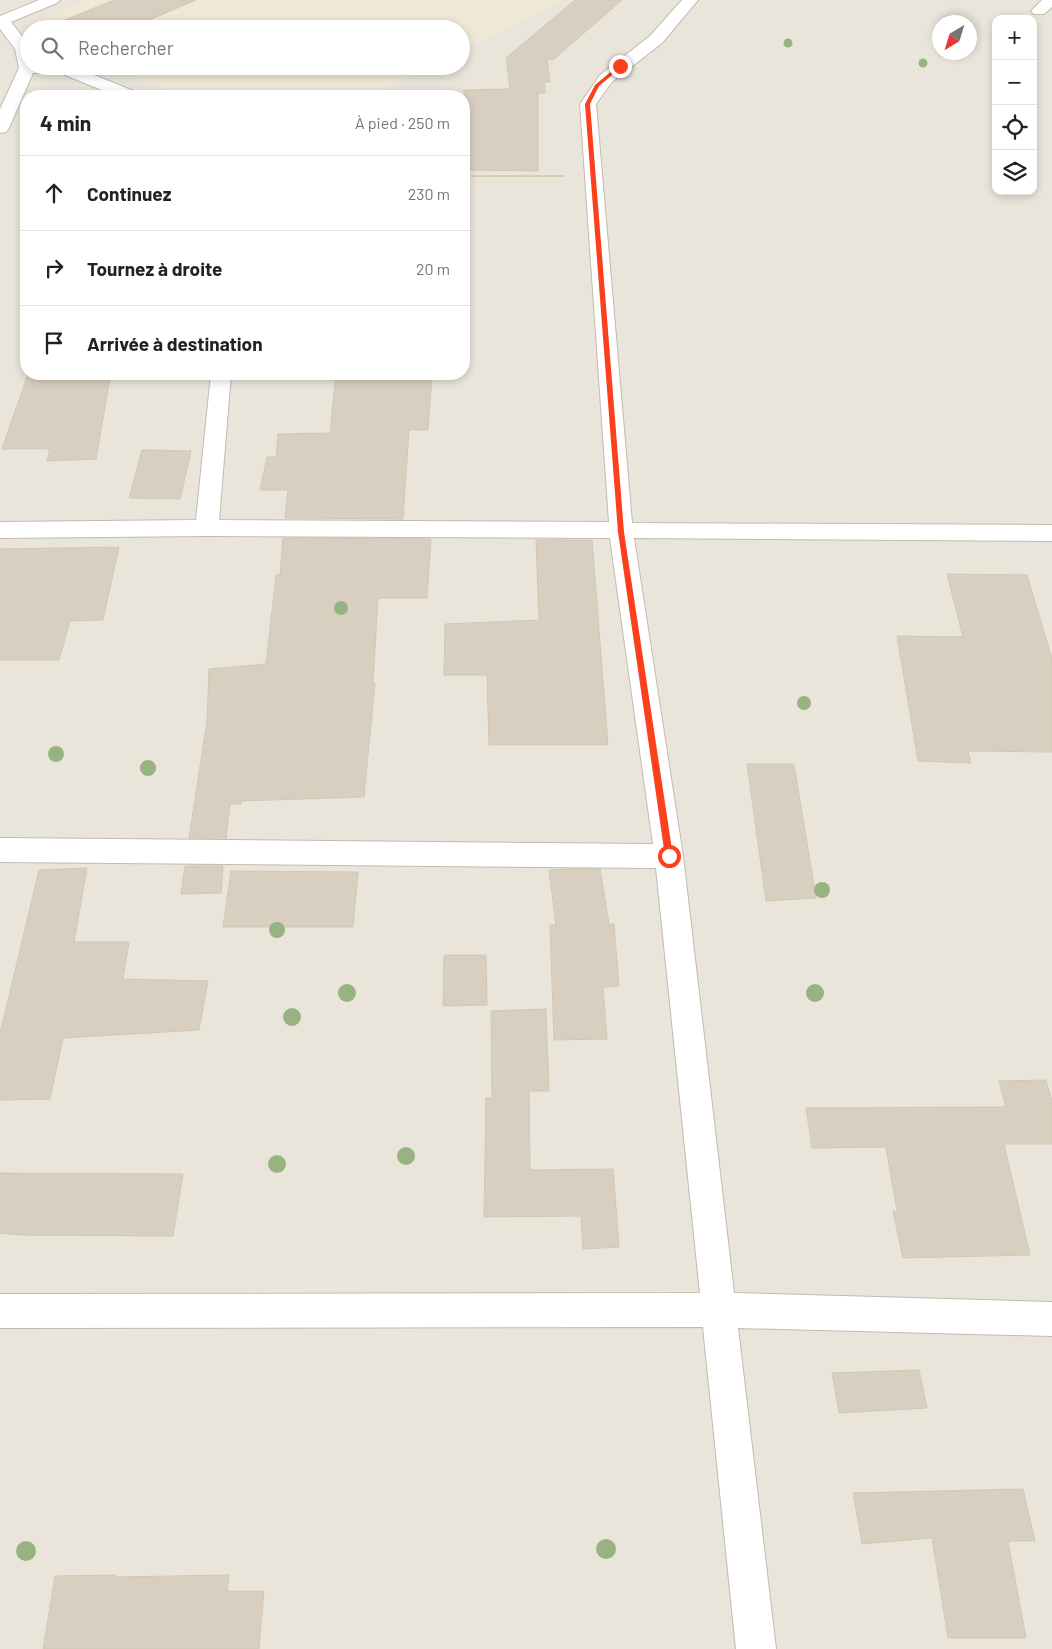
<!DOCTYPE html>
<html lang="fr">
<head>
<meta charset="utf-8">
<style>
	:root { --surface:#fff; --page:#f6f6f6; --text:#222; --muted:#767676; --line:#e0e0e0 }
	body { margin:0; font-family:Barlow,sans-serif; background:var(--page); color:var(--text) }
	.controls { position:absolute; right:15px; top:15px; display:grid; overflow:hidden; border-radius:10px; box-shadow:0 2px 8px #0003 }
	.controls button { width:45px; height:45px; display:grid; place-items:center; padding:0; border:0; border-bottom:1px solid var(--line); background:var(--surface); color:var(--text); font:25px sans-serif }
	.compass { position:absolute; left:932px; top:15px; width:45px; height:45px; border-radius:50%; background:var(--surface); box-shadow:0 2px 8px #0003; rotate:218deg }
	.stop { position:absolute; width:15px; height:15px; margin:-11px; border:4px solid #fc3f1d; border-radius:50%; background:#fff }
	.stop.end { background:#fc3f1d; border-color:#fff; box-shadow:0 1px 5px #0008 }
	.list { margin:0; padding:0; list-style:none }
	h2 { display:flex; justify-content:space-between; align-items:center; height:65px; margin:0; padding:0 20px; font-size:21px }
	h2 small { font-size:16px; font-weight:400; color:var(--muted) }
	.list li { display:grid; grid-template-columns:32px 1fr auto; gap:15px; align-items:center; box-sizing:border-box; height:75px; padding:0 20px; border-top:1px solid var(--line) }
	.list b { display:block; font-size:19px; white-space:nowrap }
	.list em { font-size:16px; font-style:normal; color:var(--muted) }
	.icon { flex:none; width:28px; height:28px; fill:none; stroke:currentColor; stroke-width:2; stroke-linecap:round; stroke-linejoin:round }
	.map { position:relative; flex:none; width:1052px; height:1649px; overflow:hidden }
	.search { position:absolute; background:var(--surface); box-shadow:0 2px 8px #0003; left:20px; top:20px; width:450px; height:55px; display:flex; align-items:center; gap:12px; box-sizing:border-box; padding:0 18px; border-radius:28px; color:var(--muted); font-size:19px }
	.panel { position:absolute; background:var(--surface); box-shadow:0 2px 8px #0003; left:20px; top:90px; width:450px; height:290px; border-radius:20px }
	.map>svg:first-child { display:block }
</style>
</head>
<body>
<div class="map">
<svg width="1052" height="1649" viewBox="0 0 1052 1649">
	<rect width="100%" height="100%" fill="#f6f3ec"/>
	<!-- residential -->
	<path fill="#eae5da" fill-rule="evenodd" d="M0,0h1052v1649h-1052zM996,19h37v172h-37zM940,22h30v30h-30zM29,29h432v37h-432zM26,96h438v278h-438z"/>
	<!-- education -->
	<path fill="#efe8d6" d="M85,0h478l-102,51v-22h-413l-15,-8z
		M119,66h311l-59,30h-196z"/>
	<!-- building -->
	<path fill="#d8cfc1" stroke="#d3c7b4" d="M114,0h82l-68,29h-54l-14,-7z
		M575,0h47l-69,60 -6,-1 3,23h-6l1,11h-7v78l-74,-1v-80l46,-1 -4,-31z
		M28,374h65l-1,5 18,-1 -14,81 -49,2 3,-12h-48z
		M336,374h96l-4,56h-19l-6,89 -118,-1 3,-28h-28l7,-33h9l2,-23 52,-1z
		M142,450l49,1 -11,48 -51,-1z
		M283,538l148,1 -4,59h-49l-5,85h2l-11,114 -123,4v3h-11l-4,34h-37l18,-117 2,-52 57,-5 10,-89h4z
		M536,540h56l16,205h-119l-2,-70h-43l1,-51 94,-4z
		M119,547l-16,73 -33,1 -11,39h-59v-111z
		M947,574l80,1 25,84v93l-84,-1 3,12 -53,-2 -21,-125 66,1z
		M747,764h47l22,134 -50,3z
		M185,866h38l-2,27 -40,1z
		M87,868l-13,74h55l-6,37 85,2 -9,49 -136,8 -13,61 -50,1v-66l39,-164z
		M567,869h33l9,55h5l5,62 -16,1 4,52 -53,1 -4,-115h6l-7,-55z
		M231,871l127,1 -5,55h-130z
		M444,955h42l1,50 -44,1z
		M546,1009l3,82h-20l1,79 83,-1 6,78 -36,2 -2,-33 -97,1 2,-119h6l-1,-87z
		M1046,1080l6,21v43h-48l26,111 -127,3 -10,-47h4l-11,-64 -74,1 -6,-40 200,-1 -7,-26z
		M0,1173l183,1 -10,62 -153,-1 -20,-2z
		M919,1370l8,38 -88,5 -7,-40z
		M1023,1489l12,52h-27l18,97h-78l-16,-100 -70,6 -9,-51z
		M116,1575l-1,2 114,-2 -2,16h37l-5,58h-216l12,-73z"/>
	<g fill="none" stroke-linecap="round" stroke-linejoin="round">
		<defs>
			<path id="minor" d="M39,0h21l-3,3 -46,19 18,23v21h43l64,26 2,4h-22l-58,-24 -25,1 -24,55 -3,4 -6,1v-24l19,-41 -4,-19 -15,-20v-13z
				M682,0h16l-36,43 -50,39 -16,22 36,419 420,2v16l-418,-3 49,318 51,437 318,9v34l-314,-8 38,321h-40l-33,-322 -703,1v-34l700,-1 -44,-425 -656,-6v-24l653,6 -43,-306 -403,-2 -207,2v-16l196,-2 15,-146h20l-12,146 390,2 -29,-418 20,-29 50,-39z
				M1042,0h10v7l-8,7h-10l-3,-3z"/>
		</defs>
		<!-- minor casing -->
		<use href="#minor" stroke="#c2bbae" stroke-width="2"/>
		<!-- path -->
		<path stroke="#c4b79f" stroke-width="2" stroke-dasharray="1 1" stroke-linecap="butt" d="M464,176h99"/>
		<!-- minor -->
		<use href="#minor" fill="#fff" fill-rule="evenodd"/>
	</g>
	<!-- trees -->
	<g fill="#97b381">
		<circle cx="788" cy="43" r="4.5"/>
		<circle cx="923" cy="63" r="4.5"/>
		<circle cx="341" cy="608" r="7"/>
		<circle cx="804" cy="703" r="7"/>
		<circle cx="56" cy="754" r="8"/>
		<circle cx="148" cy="768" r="8"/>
		<circle cx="822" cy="890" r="8"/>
		<circle cx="277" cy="930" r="8"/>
		<circle cx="347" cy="993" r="9"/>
		<circle cx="815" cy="993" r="9"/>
		<circle cx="292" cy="1017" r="9"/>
		<circle cx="406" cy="1156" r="9"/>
		<circle cx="277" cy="1164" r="9"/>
		<circle cx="606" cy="1549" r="10"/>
		<circle cx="26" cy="1551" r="10"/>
	</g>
	<!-- route -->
	<path fill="#fc3f1d" d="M619,65l4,1 -24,20 -9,18 34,428 49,324 -4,3 -4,-3 -47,-324 -33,-428 10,-19z"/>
</svg>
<div class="controls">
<button>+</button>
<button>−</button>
<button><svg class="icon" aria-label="locate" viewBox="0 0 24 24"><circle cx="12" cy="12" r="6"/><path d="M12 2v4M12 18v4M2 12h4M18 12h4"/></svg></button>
<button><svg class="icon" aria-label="layers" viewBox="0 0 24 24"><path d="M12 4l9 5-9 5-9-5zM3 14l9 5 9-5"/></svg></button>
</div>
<svg class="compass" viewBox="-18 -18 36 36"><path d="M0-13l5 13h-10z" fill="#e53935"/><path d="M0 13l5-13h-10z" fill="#767676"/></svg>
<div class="stop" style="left:669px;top:856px"></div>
<div class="stop end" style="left:620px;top:66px"></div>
<div class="search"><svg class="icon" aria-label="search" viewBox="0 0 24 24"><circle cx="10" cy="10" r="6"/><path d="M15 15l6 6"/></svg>Rechercher</div>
<section class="panel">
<h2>4 min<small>À pied · 250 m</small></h2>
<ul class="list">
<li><svg class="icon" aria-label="ahead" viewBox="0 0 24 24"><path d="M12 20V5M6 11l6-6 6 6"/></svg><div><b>Continuez</b></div><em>230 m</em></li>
<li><svg class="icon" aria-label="right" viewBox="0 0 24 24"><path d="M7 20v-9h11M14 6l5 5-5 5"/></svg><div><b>Tournez à droite</b></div><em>20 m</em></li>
<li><svg class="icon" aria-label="arrive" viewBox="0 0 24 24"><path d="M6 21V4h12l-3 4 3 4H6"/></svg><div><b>Arrivée à destination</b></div></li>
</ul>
</section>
</div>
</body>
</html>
